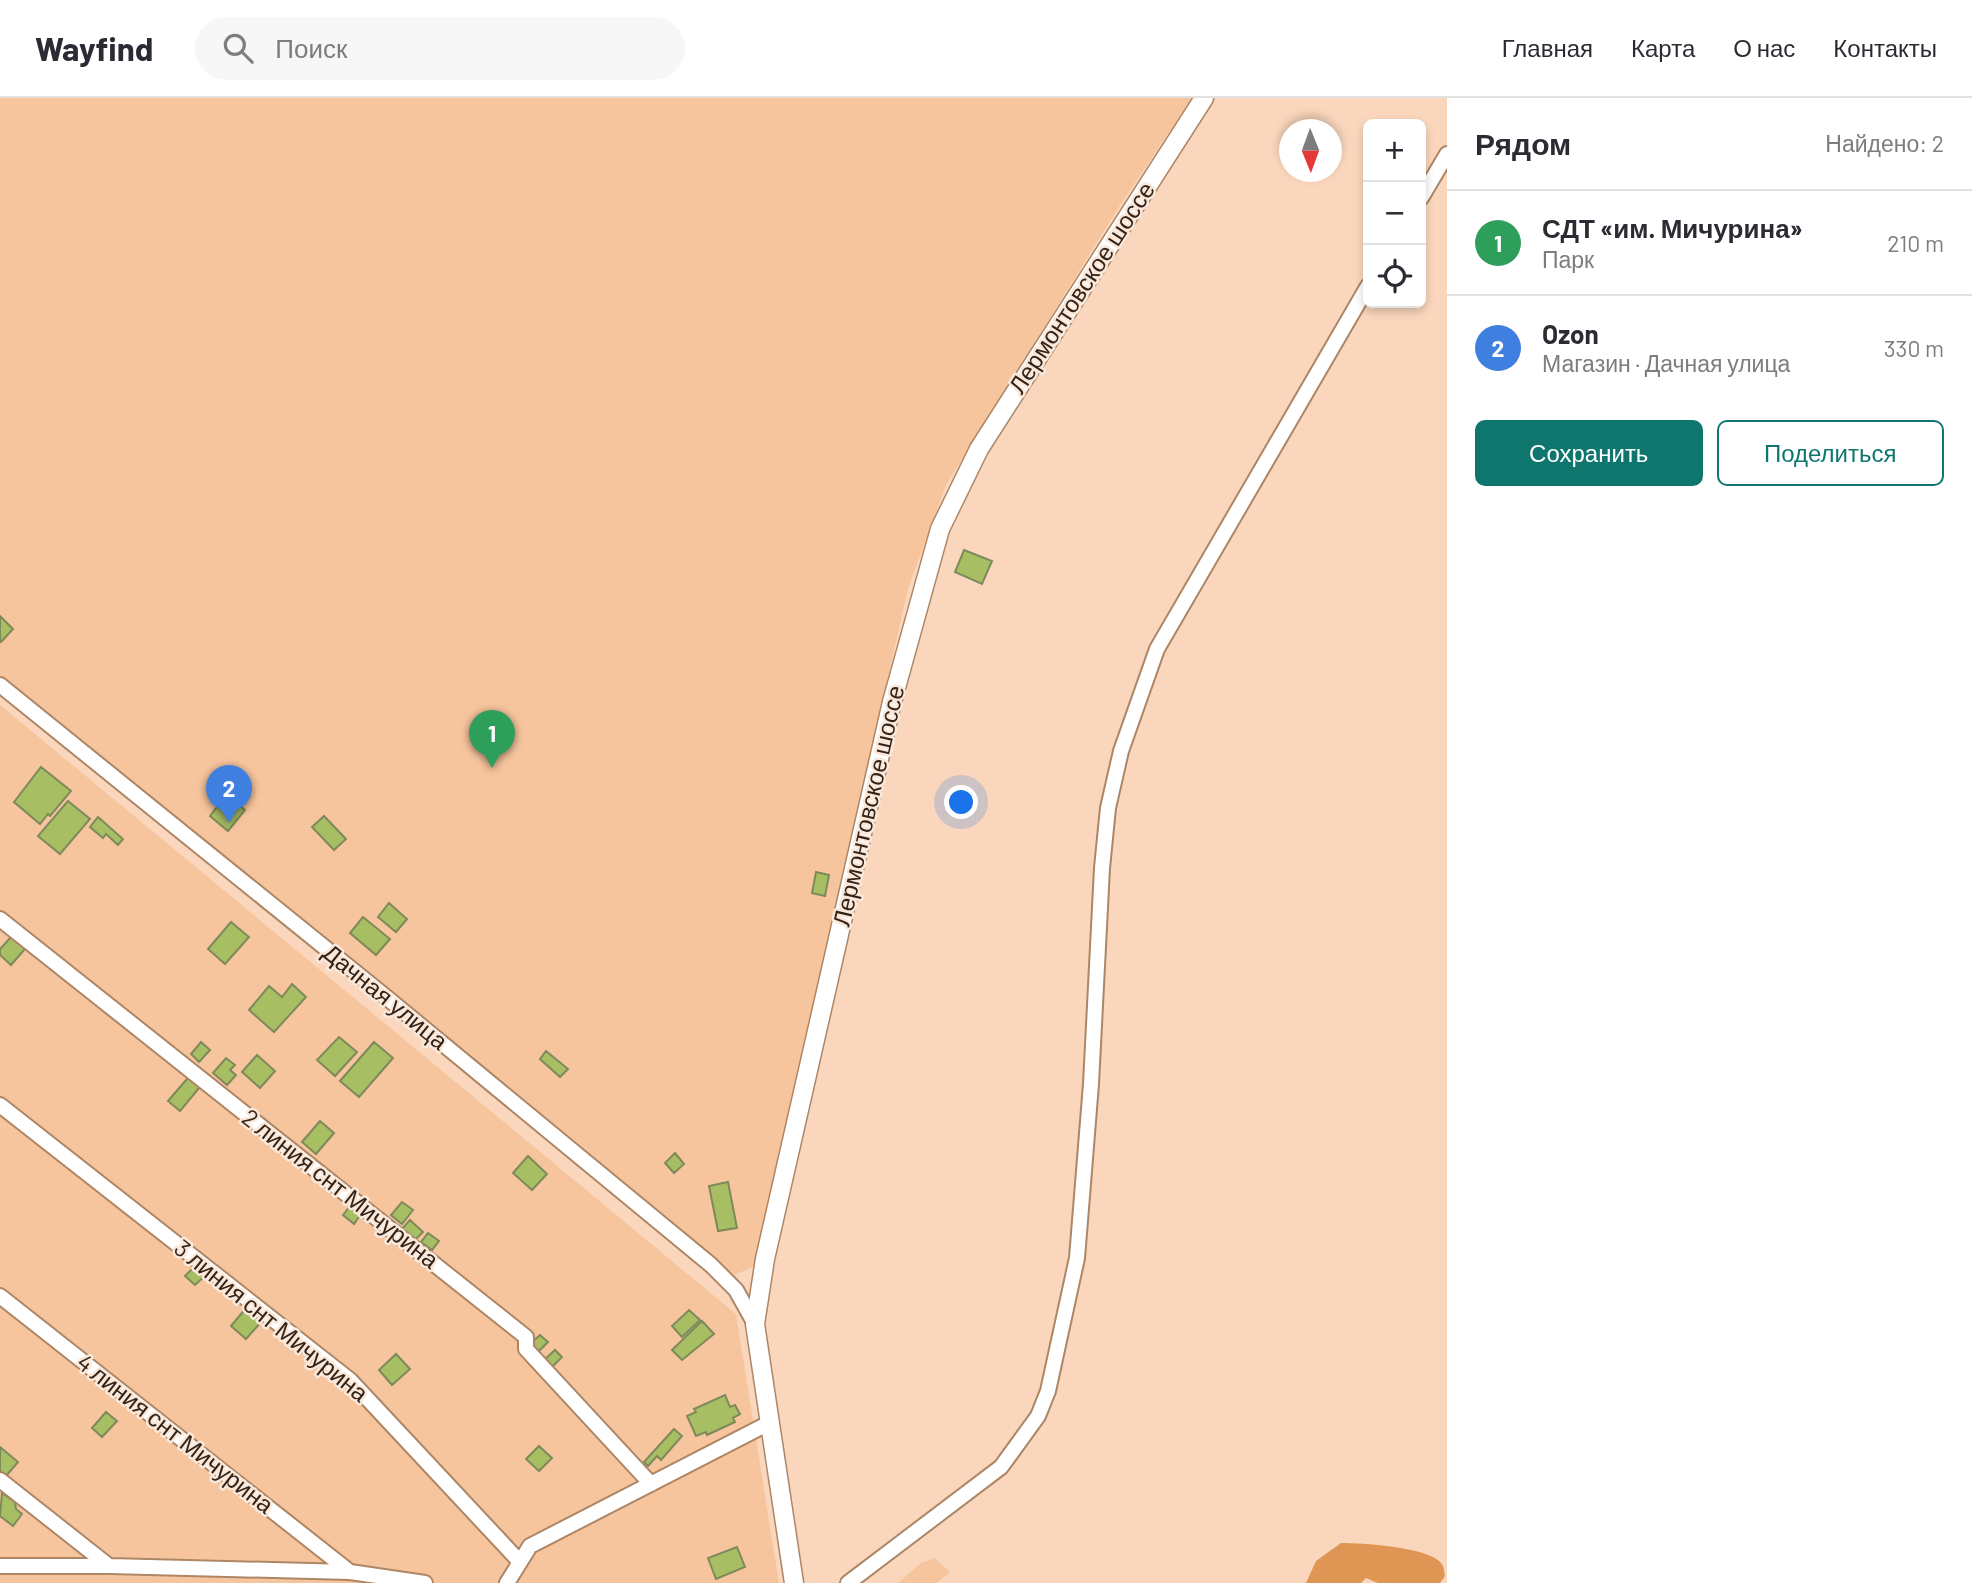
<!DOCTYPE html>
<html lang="ru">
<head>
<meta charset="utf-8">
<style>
	:root { --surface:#fff; --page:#f7f7f7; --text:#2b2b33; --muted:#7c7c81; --line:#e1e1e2; --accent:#0f766e }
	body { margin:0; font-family:Barlow,sans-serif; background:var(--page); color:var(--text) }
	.controls { position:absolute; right:21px; top:21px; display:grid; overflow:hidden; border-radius:10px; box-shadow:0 4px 10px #0003 }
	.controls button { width:63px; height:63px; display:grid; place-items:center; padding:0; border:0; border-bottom:2px solid var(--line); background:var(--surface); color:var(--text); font:35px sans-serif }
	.compass { position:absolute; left:1279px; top:21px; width:63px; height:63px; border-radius:50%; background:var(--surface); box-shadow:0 4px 10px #0003; rotate:179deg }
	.you { position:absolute; left:962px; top:705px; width:24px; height:24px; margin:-18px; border:5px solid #fff; border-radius:50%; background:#1a73e8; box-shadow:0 0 0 10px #1a73e833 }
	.badge { display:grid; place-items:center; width:46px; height:46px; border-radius:50%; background:var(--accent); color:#fff; font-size:23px; font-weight:700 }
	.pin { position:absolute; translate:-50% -58px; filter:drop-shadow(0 2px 4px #0008) }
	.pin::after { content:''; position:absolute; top:37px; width:24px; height:21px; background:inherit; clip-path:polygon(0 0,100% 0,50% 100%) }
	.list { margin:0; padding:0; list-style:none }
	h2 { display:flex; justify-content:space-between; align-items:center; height:91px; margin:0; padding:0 28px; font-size:30px }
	h2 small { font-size:23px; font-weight:400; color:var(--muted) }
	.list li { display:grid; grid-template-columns:46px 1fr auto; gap:21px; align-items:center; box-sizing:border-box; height:105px; padding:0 28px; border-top:2px solid var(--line) }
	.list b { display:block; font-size:26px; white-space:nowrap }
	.list p { margin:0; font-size:23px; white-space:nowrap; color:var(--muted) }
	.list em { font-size:23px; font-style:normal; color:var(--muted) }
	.actions { display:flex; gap:14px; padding:21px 28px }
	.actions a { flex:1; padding:16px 0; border:2px solid var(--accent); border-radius:10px; text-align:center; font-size:24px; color:var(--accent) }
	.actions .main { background:var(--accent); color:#fff }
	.icon { flex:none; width:38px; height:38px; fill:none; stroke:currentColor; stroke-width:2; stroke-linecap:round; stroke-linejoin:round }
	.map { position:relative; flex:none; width:1447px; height:1485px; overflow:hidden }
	header { display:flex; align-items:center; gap:42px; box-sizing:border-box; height:98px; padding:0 35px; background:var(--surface); border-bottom:2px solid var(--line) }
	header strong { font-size:33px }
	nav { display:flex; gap:38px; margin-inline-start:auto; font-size:24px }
	.search { width:490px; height:63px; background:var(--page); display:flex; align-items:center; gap:18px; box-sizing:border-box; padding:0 24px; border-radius:38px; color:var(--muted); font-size:26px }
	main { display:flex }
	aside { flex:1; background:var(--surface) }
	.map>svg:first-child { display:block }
</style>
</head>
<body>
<header>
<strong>Wayfind</strong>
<div class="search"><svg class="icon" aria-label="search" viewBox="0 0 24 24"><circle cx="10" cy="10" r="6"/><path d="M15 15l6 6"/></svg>Поиск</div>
<nav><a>Главная</a><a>Карта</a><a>О нас</a><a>Контакты</a></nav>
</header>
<main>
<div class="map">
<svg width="1447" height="1485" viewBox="0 0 1447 1485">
	<rect width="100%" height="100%" fill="#fad7bc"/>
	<!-- green -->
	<path fill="#f7c59d" d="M0,0h1192l-73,109 -173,278 -38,104 -154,677 -19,9 -502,-413 -233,-187z
		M0,607l736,609 43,269h-779z
		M935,1460l15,14 -13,11h-39l23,-20z"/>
	<!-- forest -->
	<path fill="#df9553" d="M1341,1445c21,0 83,4 98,18 5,4 5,9 6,15l-5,7h-62l-12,-5 -5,5h-55l10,-22z"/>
	<!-- building -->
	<path fill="#a8be62" stroke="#7e8a5c" stroke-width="2" d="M964,452l28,11 -10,23 -27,-12z
		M0,518l13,13 -12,13 -1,-1z
		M41,669l30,24 -21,25 -2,-2 -8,10 -26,-22z
		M226,697l19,15 -17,21 -18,-15z
		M68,703l22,18 -30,35 -22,-18z
		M324,718l22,23 -12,11 -22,-23z
		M98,719l25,22 -5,6 -12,-11 -3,4 -13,-11z
		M816,774l13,3 -4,21 -13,-3z
		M389,805l18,16 -11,13 -18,-15z
		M363,819l27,22 -14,16 -26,-22z
		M231,824l18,15 -24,27 -17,-15z
		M12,838l13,13 -14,16 -11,-10v-6z
		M292,886l14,13 -32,35 -25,-22 20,-24 13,11z
		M339,939l18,15 -22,24 -18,-16z
		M201,944l9,8 -11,12 -8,-8z
		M374,944l19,16 -34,39 -19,-16z
		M546,953l22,18 -8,8 -20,-18z
		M257,957l18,16 -15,17 -18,-16z
		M226,960l9,7 -5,5 6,5 -9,10 -14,-12z
		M193,974l11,10 -24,29 -12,-10z
		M320,1023l14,12 -18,21 -14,-12z
		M675,1055l9,11 -10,9 -9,-10z
		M528,1058l19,18 -15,16 -19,-17z
		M728,1084l9,46 -19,3 -9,-45z
		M402,1104l11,8 -11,14 -11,-9z
		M351,1107l10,9 -7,10 -11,-9z
		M410,1122l13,12 -8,8 -13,-11z
		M428,1135l11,8 -7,9 -11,-8z
		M196,1167l10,10 -11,10 -10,-9z
		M246,1210l16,13 -16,18 -15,-13z
		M689,1212l11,10 -18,17 -10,-11z
		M702,1223l12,13 -32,26 -10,-10z
		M540,1237l8,7 -10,10 -8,-8z
		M555,1252l7,7 -11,11 -7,-8z
		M396,1256l14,15 -18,16 -13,-15z
		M725,1297l5,12 5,-2 5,9 -7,4 2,4 -28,13 -1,-3 -10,4 -9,-20 9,-4 -2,-3z
		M106,1314l11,9 -15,16 -10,-9z
		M674,1331l8,7 -21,24 -4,-4 -9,10 -4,-4z
		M539,1348l13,12 -13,13 -13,-12z
		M0,1349l18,15 -12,14 -6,-5z
		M2,1395l13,9 1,7 6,5 -9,12 -13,-10z
		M737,1449l8,20 -29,12 -8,-21z"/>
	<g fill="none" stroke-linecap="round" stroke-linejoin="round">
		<defs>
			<path id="minor" d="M1421,100l26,-44
				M0,587l386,312 325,268 25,25 19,34
				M0,821l526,418v12l125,135
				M0,1007l350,275 170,182
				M0,1198l350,276
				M0,1382l109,86
				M0,1468h109l241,6 75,11
				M507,1485l23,-37 241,-124
				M848,1485l153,-116 37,-51 10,-25 29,-133 14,-174 11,-216 6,-60 13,-57 36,-102 211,-363"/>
			<path id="tertiary" d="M794,1485l-39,-259 10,-65 127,-557 48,-173 39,-80 225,-351"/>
		</defs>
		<!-- minor casing -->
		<use href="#minor" stroke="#ad8666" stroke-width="18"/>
		<!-- tertiary casing -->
		<use href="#tertiary" stroke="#ad8666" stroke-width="21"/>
		<!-- minor -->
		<use href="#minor" stroke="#fff" stroke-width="14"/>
		<!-- tertiary -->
		<use href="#tertiary" stroke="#fff" stroke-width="18"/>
	</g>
	<g text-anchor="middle" stroke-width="5" stroke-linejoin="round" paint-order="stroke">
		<!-- street labels -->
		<g font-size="24" fill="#342417" stroke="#fae8db">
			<text transform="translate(1082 190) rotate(-57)" y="8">Лермонтовское шоссе</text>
			<text transform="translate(869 708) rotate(-77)" y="8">Лермонтовское шоссе</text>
			<text transform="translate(385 899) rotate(39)" y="8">Дачная улица</text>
			<text transform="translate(340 1091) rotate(38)" y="8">2 линия снт Мичурина</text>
			<text transform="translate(271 1223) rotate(39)" y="8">3 линия снт Мичурина</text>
			<text transform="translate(175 1336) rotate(38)" y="8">4 линия снт Мичурина</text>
		</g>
	</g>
</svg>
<div class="controls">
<button>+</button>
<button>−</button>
<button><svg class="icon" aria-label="locate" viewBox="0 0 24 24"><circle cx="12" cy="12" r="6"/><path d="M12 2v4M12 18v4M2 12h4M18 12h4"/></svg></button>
</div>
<svg class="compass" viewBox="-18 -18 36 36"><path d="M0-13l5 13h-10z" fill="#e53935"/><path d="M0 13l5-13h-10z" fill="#7c7c81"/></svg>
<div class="you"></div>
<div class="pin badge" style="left:492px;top:670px;background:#2e9e5b">1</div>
<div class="pin badge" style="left:229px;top:725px;background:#3f7fe0">2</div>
</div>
<aside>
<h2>Рядом<small>Найдено: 2</small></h2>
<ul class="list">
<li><span class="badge" style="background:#2e9e5b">1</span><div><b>СДТ «им. Мичурина»</b><p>Парк</p></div><em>210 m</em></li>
<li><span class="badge" style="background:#3f7fe0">2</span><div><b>Ozon</b><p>Магазин · Дачная улица</p></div><em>330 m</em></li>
</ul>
<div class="actions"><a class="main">Сохранить</a><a>Поделиться</a></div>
</aside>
</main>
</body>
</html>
